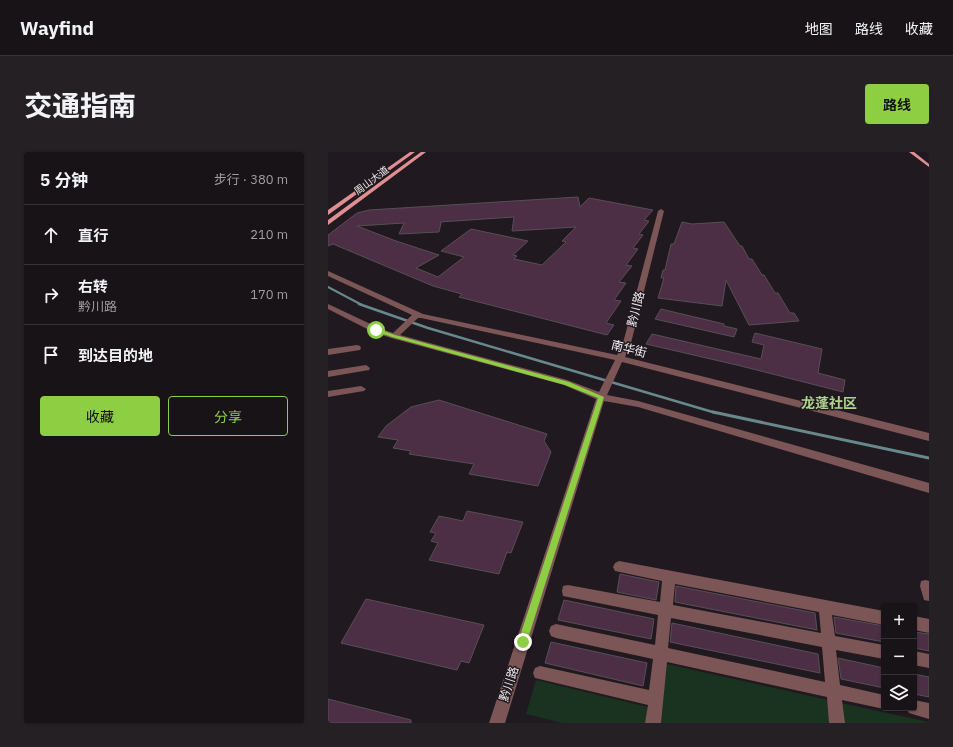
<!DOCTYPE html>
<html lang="zh">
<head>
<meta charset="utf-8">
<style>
	:root { --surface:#181317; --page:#252024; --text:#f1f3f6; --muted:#9f9ea1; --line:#363236; --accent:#8ece43 }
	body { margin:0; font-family:"IBM Plex Sans","Noto Sans SC",sans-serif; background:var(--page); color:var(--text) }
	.controls { position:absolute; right:12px; bottom:12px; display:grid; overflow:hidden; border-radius:4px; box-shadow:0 1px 3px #0004 }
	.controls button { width:36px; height:36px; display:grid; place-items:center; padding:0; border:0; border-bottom:1px solid var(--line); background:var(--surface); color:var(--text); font:20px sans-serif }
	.stop { position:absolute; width:12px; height:12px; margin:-9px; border:3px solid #8ece43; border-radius:50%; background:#fff }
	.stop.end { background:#8ece43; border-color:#fff; box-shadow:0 1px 4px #0008 }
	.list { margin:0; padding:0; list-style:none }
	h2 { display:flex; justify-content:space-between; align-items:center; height:52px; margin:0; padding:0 16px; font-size:17px }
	h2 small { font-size:13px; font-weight:400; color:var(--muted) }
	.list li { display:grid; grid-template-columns:26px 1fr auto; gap:12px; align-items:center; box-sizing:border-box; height:60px; padding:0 16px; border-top:1px solid var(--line) }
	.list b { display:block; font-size:15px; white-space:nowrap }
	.list p { margin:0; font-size:13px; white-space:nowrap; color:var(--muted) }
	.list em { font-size:13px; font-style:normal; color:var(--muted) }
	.actions { display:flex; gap:8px; padding:12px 16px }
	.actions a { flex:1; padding:9px 0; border:1px solid var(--accent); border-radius:4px; text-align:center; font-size:14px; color:var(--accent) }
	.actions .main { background:var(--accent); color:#111 }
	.icon { flex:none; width:22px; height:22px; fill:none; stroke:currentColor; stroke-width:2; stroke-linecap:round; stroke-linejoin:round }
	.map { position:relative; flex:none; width:601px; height:571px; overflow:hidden; border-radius:4px }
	header { display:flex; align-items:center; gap:24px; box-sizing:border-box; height:56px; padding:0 20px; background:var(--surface); border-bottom:1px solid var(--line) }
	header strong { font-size:19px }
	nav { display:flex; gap:22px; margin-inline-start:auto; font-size:14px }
	.intro { display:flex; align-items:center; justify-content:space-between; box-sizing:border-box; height:96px; padding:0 24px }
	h1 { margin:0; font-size:28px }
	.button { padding:10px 18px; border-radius:4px; background:var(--accent); color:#111; font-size:14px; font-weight:700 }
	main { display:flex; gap:24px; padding:0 24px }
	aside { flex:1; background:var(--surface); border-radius:4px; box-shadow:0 1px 3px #0004 }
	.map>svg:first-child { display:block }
</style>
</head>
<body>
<header>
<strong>Wayfind</strong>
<nav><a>地图</a><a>路线</a><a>收藏</a></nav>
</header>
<div class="intro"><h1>交通指南</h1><a class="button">路线</a></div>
<main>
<aside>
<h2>5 分钟<small>步行 · 380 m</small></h2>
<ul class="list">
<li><svg class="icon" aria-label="ahead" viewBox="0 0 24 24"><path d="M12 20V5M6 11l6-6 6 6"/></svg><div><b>直行</b></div><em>210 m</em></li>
<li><svg class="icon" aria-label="right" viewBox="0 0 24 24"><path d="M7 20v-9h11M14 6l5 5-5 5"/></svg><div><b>右转</b><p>黔川路</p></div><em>170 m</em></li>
<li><svg class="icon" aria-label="arrive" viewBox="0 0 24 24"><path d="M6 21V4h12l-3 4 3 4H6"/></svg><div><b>到达目的地</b></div></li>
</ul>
<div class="actions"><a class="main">收藏</a><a>分享</a></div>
</aside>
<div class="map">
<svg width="601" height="571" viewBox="0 0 601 571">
	<rect width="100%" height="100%" fill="#20191f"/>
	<!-- green -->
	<path fill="#1a3220" d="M339,512l161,36 2,23h-171z
		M208,528l112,27 -2,16h-84l-36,-9z
		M513,551l88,19v1h-86z"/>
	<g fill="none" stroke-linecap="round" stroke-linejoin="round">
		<!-- stream-far2 -->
		<path stroke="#67888c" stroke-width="2" d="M0,135l34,18"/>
		<!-- stream-far1 -->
		<path stroke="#67888c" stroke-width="2.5" d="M31,152l69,24 288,85"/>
		<!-- stream -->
		<path stroke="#67888c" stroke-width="3" d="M385,260l216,46"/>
	</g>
	<!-- building -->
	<path fill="#4c2f45" stroke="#584f55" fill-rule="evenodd" d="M250,45l2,10 9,-9 64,12 -9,10 5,1 -10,13 4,1 -10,13 5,1 -12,16 6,1 -13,16 7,1 -12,17 7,1 -15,22 8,2 -7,10 -148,-38 3,-3 -29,-8 -100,-42 -5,2v-11l29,-22 12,-3zM186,65l-2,14 64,-4 -14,14 4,1 -24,23 -28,-6 3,-3 -4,-1 15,-14 -57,-12 -30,22 23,6 -26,20 -22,-9 23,-13 -43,-14 -39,-15 47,-3 -5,11 40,-2 2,-9 -1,-1z
		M354,70l10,2 32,-2 16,24h2l7,13h3l10,16h2l11,18h3l12,20h4l5,8 -50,4 -23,-45 -4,26 -64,-8 6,-20h-3l2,-8h2l6,-26h3z
		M333,157l63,15v2l13,3 -3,8 -79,-18z
		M427,181l67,16 -4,24 27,7 -2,12 -102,-26 -95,-22 6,-10 109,25 3,-14 -12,-3z
		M111,248l108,34 -3,7 7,11 -13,34 -69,-12 5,-10 -65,-10 2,-3 -18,-3 5,-8 -20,-3 8,-11 25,-19z
		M139,359l56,11 -12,31 -4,-1 -8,22 -70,-14 9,-17 -7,-2 5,-8 -6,-1 9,-16 24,5z
		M292,422l39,8 -3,18 -39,-8z
		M348,434l139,27 2,17 -142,-28z
		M38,447l118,26 -15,38 -8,-2 -4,9 -116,-27z
		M236,448l90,19 -3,20 -93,-19z
		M506,465l50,9v16l-48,-9z
		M344,471l146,31 2,19 -150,-31z
		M586,480l15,2v17l-15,-3z
		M223,490l96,21 -4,23 -98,-23z
		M510,506l46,10v20l-43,-9z
		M586,522l15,3v20l-15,-3z
		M0,547l83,21v3h-83z"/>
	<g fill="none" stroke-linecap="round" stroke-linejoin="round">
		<!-- minor -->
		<path fill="#7c5656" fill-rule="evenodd" d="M333,57l3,2 -33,132 -6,14 304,76v8l-307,-79 -15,33 31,6 291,82v10l-291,-86 -34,-6 -99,322h-16l107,-324 -32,-14 -173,-47 -18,-6 -45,-23v-5l51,24 14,5 19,-18 -84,-39v-5l95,43 194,41 6,-12 35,-132zM90,166h3l194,42 -16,32 -32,-12 -167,-45z
			M29,193l3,1 1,2 -1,2 -32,5v-6z
			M38,213l4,3 -1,2 -41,7v-6z
			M33,234l5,3 -2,2 -36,6v-6z
			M291,409l265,50v14l-52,-10 3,21 49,9v14l-48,-9 4,35 44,10v13h4l-4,1 -42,-9 3,23h-16l-2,-26 -160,-35 -6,61h-16l3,-18 -113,-27 -2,-5 2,-5 5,-2 109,24 4,-31 -97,-21 -5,-2 -2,-5 2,-5 5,-2 99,21 3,-30 -95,-19 -1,-5 1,-5 5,-1 92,17 2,-21 -47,-10 -2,-4 2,-4zM347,432l144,28 2,21 -148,-28zM343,466l151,29 3,35 -157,-34z
			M598,428l3,1v20l-5,-1 -4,-14 1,-5z
			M586,464l15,3v14l-15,-3z
			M586,499l15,3v14l-15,-3z
			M586,548l15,3v16l-20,-6 -3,-5h8z"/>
		<!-- major -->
		<path fill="#df8f91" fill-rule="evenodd" d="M82,0h5l-87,63v-5z
			M93,0h5l-98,73v-5z
			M581,0h5l15,12v3z"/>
	</g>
	<!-- route -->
	<path fill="#8ece43" d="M48,176l19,7 174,47 35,15 -78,248 -3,2 -3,-2 -2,-3 80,-244 -33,-13 -173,-48 -18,-6v-1z"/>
	<g text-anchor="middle" stroke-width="3" stroke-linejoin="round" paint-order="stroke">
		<!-- far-street labels -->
		<g font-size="10" fill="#f3eef2" stroke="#20191f">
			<text transform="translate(43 28) rotate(-37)" y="4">周山大道</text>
		</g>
		<!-- street labels -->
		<g font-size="12" fill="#f3eef2" stroke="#20191f">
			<text transform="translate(308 157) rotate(-76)" y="4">黔川路</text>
			<text transform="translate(301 197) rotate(14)" y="4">南华街</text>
			<text transform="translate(181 532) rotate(-72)" y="4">黔川路</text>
		</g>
		<!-- quarter labels -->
		<g font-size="14" font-weight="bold" fill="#b0d48f" stroke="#20191f">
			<text x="501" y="256">龙蓬社区</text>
		</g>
	</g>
</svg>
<div class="controls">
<button>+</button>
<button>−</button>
<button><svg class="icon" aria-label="layers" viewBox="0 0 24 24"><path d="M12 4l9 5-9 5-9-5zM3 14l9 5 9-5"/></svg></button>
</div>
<div class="stop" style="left:48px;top:178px"></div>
<div class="stop end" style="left:195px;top:490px"></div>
</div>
</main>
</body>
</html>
